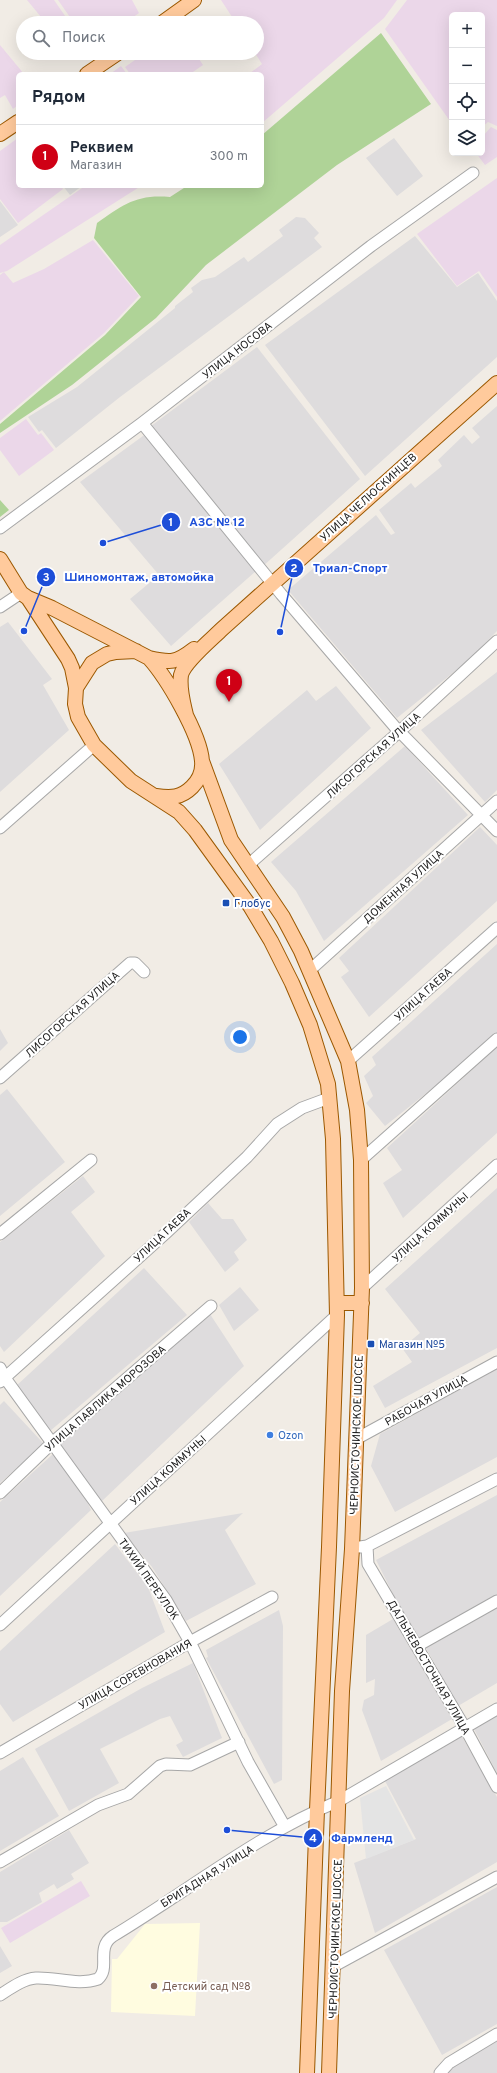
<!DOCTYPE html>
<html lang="ru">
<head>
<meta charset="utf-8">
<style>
	:root { --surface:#fff; --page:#f6f6f7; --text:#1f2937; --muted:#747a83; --line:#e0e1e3; --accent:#cf0015 }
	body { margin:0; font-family:Overpass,sans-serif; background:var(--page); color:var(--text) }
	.controls { position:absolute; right:12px; top:12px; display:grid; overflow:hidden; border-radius:6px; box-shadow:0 4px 16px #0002 }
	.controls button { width:36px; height:36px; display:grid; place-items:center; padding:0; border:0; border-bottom:1px solid var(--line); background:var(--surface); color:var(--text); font:20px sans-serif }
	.you { position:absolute; left:240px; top:1037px; width:14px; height:14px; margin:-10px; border:3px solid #fff; border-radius:50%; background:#1a73e8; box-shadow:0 0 0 6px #1a73e833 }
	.badge { display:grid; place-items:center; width:26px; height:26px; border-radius:50%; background:var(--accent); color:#fff; font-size:13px; font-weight:700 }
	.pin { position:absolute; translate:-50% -33px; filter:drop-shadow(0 1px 2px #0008) }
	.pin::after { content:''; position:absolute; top:21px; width:14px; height:12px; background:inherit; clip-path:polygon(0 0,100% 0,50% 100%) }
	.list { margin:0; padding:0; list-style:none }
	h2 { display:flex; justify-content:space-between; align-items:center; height:52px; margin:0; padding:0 16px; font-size:17px }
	h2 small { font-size:13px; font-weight:400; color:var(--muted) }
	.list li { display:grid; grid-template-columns:26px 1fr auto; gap:12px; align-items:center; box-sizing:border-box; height:64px; padding:0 16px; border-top:1px solid var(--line) }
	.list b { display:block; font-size:15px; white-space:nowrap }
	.list p { margin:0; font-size:13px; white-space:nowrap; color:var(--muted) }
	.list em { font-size:13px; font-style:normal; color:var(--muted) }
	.icon { flex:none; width:22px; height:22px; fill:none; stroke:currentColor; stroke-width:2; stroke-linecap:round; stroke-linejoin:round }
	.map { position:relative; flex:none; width:497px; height:2073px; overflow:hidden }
	.search { position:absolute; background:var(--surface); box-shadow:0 4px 16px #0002; left:16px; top:16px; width:248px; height:44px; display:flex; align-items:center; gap:10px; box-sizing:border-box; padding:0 14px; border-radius:22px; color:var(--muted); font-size:15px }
	.panel { position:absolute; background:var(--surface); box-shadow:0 4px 16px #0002; left:16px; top:72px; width:248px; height:116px; border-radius:6px }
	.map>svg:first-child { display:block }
</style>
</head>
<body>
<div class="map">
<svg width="497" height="2073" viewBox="0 0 497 2073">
	<rect width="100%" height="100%" fill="#f1ece5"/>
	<!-- residential -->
	<path fill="#dedcdd" d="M394,138l29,38 -26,20 -31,-38z
		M63,186h19l-12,9z
		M0,201l18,24 -18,12z
		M296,217l9,1 14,15 -5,5 8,9 -202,150 -64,51 -14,-18 -3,2 -11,-15 49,-30 98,-79v-2l18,-14 -2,-4 11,-8 13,-3 29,-20 4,5 35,-26 -4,-6z
		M415,236l42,51 21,-14 19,28v56l-132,119 -100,-131z
		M257,347l103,132 -98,88 -111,-141z
		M497,406v225l-27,28 -73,59 -109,-128 88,-75 15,20 4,-2 -16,-23 32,-27 4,5 27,-22 -4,-6 26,-25 8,9 8,-7 -8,-9z
		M147,433l109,138 -85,75 -41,-47 29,-24 -79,-93z
		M8,622l44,57 -9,6 26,45 -69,62v-165z
		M497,672v118l-12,12 -64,-72z
		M336,686l35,42 -111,102 -41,-66 88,-74 9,11z
		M405,746l63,69 -144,126 -28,-50 -25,-29z
		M480,827l17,18v56l-128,116 -28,-40 8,-6 -10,-13z
		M497,944v93l-112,89 -19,-23 7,-7 -9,-20 12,-11 -4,-8z
		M0,1029l8,14 -8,8z
		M497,1047v86l-94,85 -20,-35 19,-13 -15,-22z
		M7,1089l58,73 -65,54v-121z
		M83,1176l12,16 -24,20 34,44 -101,96 -4,-6v-104z
		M497,1188v160l-112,60 -12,-22 39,-24 -10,-14 18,-15 -35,-44z
		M208,1203l14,16h11l14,21 -13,12 5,8 -14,12 -36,-50z
		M144,1268l43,47 -137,116 -34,-45z
		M240,1287l19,23 -25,21 -15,-26z
		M208,1311l36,55 -142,135 -43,-56z
		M497,1369v88l-102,55 -24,-46 9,-32z
		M4,1401l40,43 -44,39v-78z
		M53,1454l31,41 7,15 -91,86v-94z
		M497,1495v100l-78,43 -22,-36 -21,-42z
		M243,1513l-18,17 31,54 -70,37 -34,-54 -28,-34z
		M115,1544l33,43 17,45 -152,90 -13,-18v-53z
		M497,1608v75l-39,23 -32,-58z
		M279,1610l4,16 -1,154 -8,4 -68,-126 2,-1 -2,-7z
		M393,1619l59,100 -71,42 -19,-51 2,-10 10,-5 1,-16 -9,4v-48z
		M193,1663l29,75 -39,19 -7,-12 7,-4 -13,-25 -10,3 -60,30 19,34 -50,28 -34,-62 107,-61z
		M497,1715v58l-23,-44z
		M461,1735l36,62v65l-122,71 -21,-70 62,-24 -31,-58z
		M23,1757l36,59 -59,35v-80z
		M69,1830l20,33 -18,11 3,5 -17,10 -3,-5 -15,9 3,9 -35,20h-7v-50z
		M497,1887v137l-55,31 -58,-105z
		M0,1946l12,20 -12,7z
		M497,2041v32h-52l1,-2z"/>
	<!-- industrial -->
	<path fill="#ebd7e9" d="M27,0h27l16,23h-24z
		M58,0h74l7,13 -14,10h-51z
		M221,0h176l-13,18 -122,105v-49h-13l13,-10 -7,-11h2v-30h-21z
		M407,0h90v126l-9,-4 -6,5v-112h-30v109l-67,-95z
		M0,45l24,29h-6v31l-5,4 -8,-14 -5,3z
		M145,53h50l8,12 -13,9h-60l-5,-7z
		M121,66l6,8h-17z
		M491,127l6,3v27l-12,8 -9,-12h6v-16z
		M18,138v48h43l2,3 -45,34 -18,-24v-48z
		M497,178v119l-18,-26 -22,15 -40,-52z
		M85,186h56l-134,85 -7,2v-28z
		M93,240l46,56 -35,37 -104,88v-146l4,-3 9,11 31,-14z
		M26,419l12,16 3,-2 13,17 -35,26 -19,-26v-12z
		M81,1881l9,15 -80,47 -9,-15z"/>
	<!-- education -->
	<path fill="#fffce0" d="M200,1923l-5,93 -84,-4 1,-53h5l28,-35z"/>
	<!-- forest -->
	<path fill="#afd397" d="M381,33l50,71 -94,61 -131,100 -50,53 -84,67 -72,48v-9l105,-89 36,-38 -47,-59 3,-15c26,-18 39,-29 73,-26l17,-11h75v-51z
		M0,500l9,10 -9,7z"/>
	<!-- parking -->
	<path fill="#e4e4e4" d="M386,1786l28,54 -48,19 -6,-61z"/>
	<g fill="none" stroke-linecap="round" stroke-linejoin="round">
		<defs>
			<path id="minor" d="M142,423l139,171 114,133 102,104
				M0,528l142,-105 229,-177 102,-73
				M0,607l21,-14
				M0,828l94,-83
				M247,866l153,-135 97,-90
				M309,971l188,-170
				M348,1061l149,-133
				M0,1078l130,-115h5l9,9
				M361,1160l136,-121
				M0,1234l91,-74
				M362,1288l135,-123
				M0,1368l5,10 161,222 24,42 58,120 37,65
				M0,1382l166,-149 81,-76 30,-33 25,-16 27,-10
				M356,1439l141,-77
				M0,1493l52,-50 159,-137
				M367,1546l1,18 97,164 32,59
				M360,1547l7,-1 130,-67
				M0,1625l337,-310
				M417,1646l80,-45
				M0,1753l190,-111 82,-45
				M0,1862l98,-57 30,-11 32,-28 6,-2 24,1 49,-23
				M334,1966l163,-89
				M0,1995c11,-7 23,-16 36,-17 20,-1 42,8 62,1 13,-11 -3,-31 15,-43 75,-45 145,-102 226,-135l158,-92
				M440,2073l9,-10 48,-29"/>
			<path id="major" d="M162,23l32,-23
				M87,74l31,-21
				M0,134l18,-12
				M0,559l21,34 7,5 40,61 4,9 4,20
				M28,598l24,10 97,50c18,20 51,76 53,103 1,10 -3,19 -10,26 -11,11 -21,11 -36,9
				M136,651l-20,1 -9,2 -15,9 -16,25 -1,16 3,13 16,28 37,36 48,31 16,18 55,76 21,35 21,42 18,42 18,59 5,55 4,176 -8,232 -12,263 -10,263
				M149,658c22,5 27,5 45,-9
				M186,715c-3,-13 -7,-26 -5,-40 3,-13 31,-36 41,-46l275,-246
				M202,761l29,79 52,77 18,34 47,110 9,49 4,50 1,128 -10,261 -10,142 -13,382
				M337,1303h25"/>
		</defs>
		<!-- minor casing -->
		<use href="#minor" stroke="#a7a7a7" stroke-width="13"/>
		<!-- major casing -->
		<use href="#major" stroke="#9b5800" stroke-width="16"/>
		<!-- minor -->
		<use href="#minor" stroke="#fff" stroke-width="11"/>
		<!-- major -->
		<use href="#major" stroke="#ffca9c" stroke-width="14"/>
	</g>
	<!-- markers -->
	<g fill="#1a4fb4" stroke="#fff" stroke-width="1.5">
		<rect x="222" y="899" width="8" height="8" rx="2"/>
		<rect x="367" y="1340" width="8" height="8" rx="2"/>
	</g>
	<circle fill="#3f7fe0" stroke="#fff" stroke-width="1.5" cx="270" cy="1435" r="4"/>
	<circle fill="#8d6e63" stroke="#fff" stroke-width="1.5" cx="154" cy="1986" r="4"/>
	<g text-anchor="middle" stroke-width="4" stroke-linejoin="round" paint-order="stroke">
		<!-- street labels -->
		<g font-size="11" fill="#202020" stroke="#fff">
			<text transform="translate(237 350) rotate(-38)" y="4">УЛИЦА НОСОВА</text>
			<text transform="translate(368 497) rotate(-42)" y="4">УЛИЦА ЧЕЛЮСКИНЦЕВ</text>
			<text transform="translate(373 755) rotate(-42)" y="4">ЛИСОГОРСКАЯ УЛИЦА</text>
			<text transform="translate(403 886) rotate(-42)" y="4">ДОМЕННАЯ УЛИЦА</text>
			<text transform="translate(423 994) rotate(-42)" y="4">УЛИЦА ГАЕВА</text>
			<text transform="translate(72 1014) rotate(-42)" y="4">ЛИСОГОРСКАЯ УЛИЦА</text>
			<text transform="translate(430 1227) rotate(-42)" y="4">УЛИЦА КОММУНЫ</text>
			<text transform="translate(162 1235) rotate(-43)" y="4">УЛИЦА ГАЕВА</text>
			<text transform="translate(105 1398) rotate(-41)" y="4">УЛИЦА ПАВЛИКА МОРОЗОВА</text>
			<text transform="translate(426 1400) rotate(-29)" y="4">РАБОЧАЯ УЛИЦА</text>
			<text transform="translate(356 1435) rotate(-88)" y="4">ЧЕРНОИСТОЧИНСКОЕ ШОССЕ</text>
			<text transform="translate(168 1470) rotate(-42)" y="4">УЛИЦА КОММУНЫ</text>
			<text transform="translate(149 1579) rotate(55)" y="4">ТИХИЙ ПЕРЕУЛОК</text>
			<text transform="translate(429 1667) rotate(60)" y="4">ДАЛЬНЕВОСТОЧНАЯ УЛИЦА</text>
			<text transform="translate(135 1674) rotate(-30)" y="4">УЛИЦА СОРЕВНОВАНИЯ</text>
			<text transform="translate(207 1876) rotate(-32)" y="4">БРИГАДНАЯ УЛИЦА</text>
			<text transform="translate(335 1939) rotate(-88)" y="4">ЧЕРНОИСТОЧИНСКОЕ ШОССЕ</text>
		</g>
		<!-- transit labels -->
		<g font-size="11" fill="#164399" stroke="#fff" text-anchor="start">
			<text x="234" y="907">Глобус</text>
			<text x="379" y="1348">Магазин №5</text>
		</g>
		<!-- shop labels -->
		<g font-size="11" fill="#366cbe" stroke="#fff" text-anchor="start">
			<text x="278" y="1439">Ozon</text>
		</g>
		<!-- education labels -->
		<g font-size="11" fill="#785e54" stroke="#fff" text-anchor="start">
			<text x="162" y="1990">Детский сад №8</text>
		</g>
	</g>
	<!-- callouts -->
	<path fill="none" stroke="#1d4ed8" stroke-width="1.5" d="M103 543L171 522M280 632L294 568M24 631L46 577M227 1830L313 1838"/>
	<g fill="#1d4ed8" stroke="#fff" stroke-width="1.5">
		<circle cx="103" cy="543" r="4"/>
		<circle cx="280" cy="632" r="4"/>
		<circle cx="24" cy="631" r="4"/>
		<circle cx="227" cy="1830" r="4"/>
		<circle cx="171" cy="522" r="10"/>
		<circle cx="294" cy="568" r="10"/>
		<circle cx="46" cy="577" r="10"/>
		<circle cx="313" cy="1838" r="10"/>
	</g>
	<g font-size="12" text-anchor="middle" font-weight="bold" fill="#fff">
		<text x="171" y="526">1</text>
		<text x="294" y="572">2</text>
		<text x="46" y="581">3</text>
		<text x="313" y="1842">4</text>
	</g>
	<g font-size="12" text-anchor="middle" font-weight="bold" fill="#1d4ed8" stroke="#fff" stroke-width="4" stroke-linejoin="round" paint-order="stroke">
		<text x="217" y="526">АЗС № 12</text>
		<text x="350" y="572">Триал-Спорт</text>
		<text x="139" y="581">Шиномонтаж, автомойка</text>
		<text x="362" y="1842">Фармленд</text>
	</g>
</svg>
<div class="controls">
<button>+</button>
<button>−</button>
<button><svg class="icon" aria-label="locate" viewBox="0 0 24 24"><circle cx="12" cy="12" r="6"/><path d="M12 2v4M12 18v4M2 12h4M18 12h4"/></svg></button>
<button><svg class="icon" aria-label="layers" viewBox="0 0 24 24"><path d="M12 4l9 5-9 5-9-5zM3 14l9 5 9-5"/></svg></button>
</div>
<div class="you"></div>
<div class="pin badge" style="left:229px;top:702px">1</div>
<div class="search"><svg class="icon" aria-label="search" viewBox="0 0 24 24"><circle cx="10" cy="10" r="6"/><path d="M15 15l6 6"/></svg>Поиск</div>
<section class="panel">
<h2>Рядом<small></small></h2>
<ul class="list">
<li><span class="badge">1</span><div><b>Реквием</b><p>Магазин</p></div><em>300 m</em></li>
</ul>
</section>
</div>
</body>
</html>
